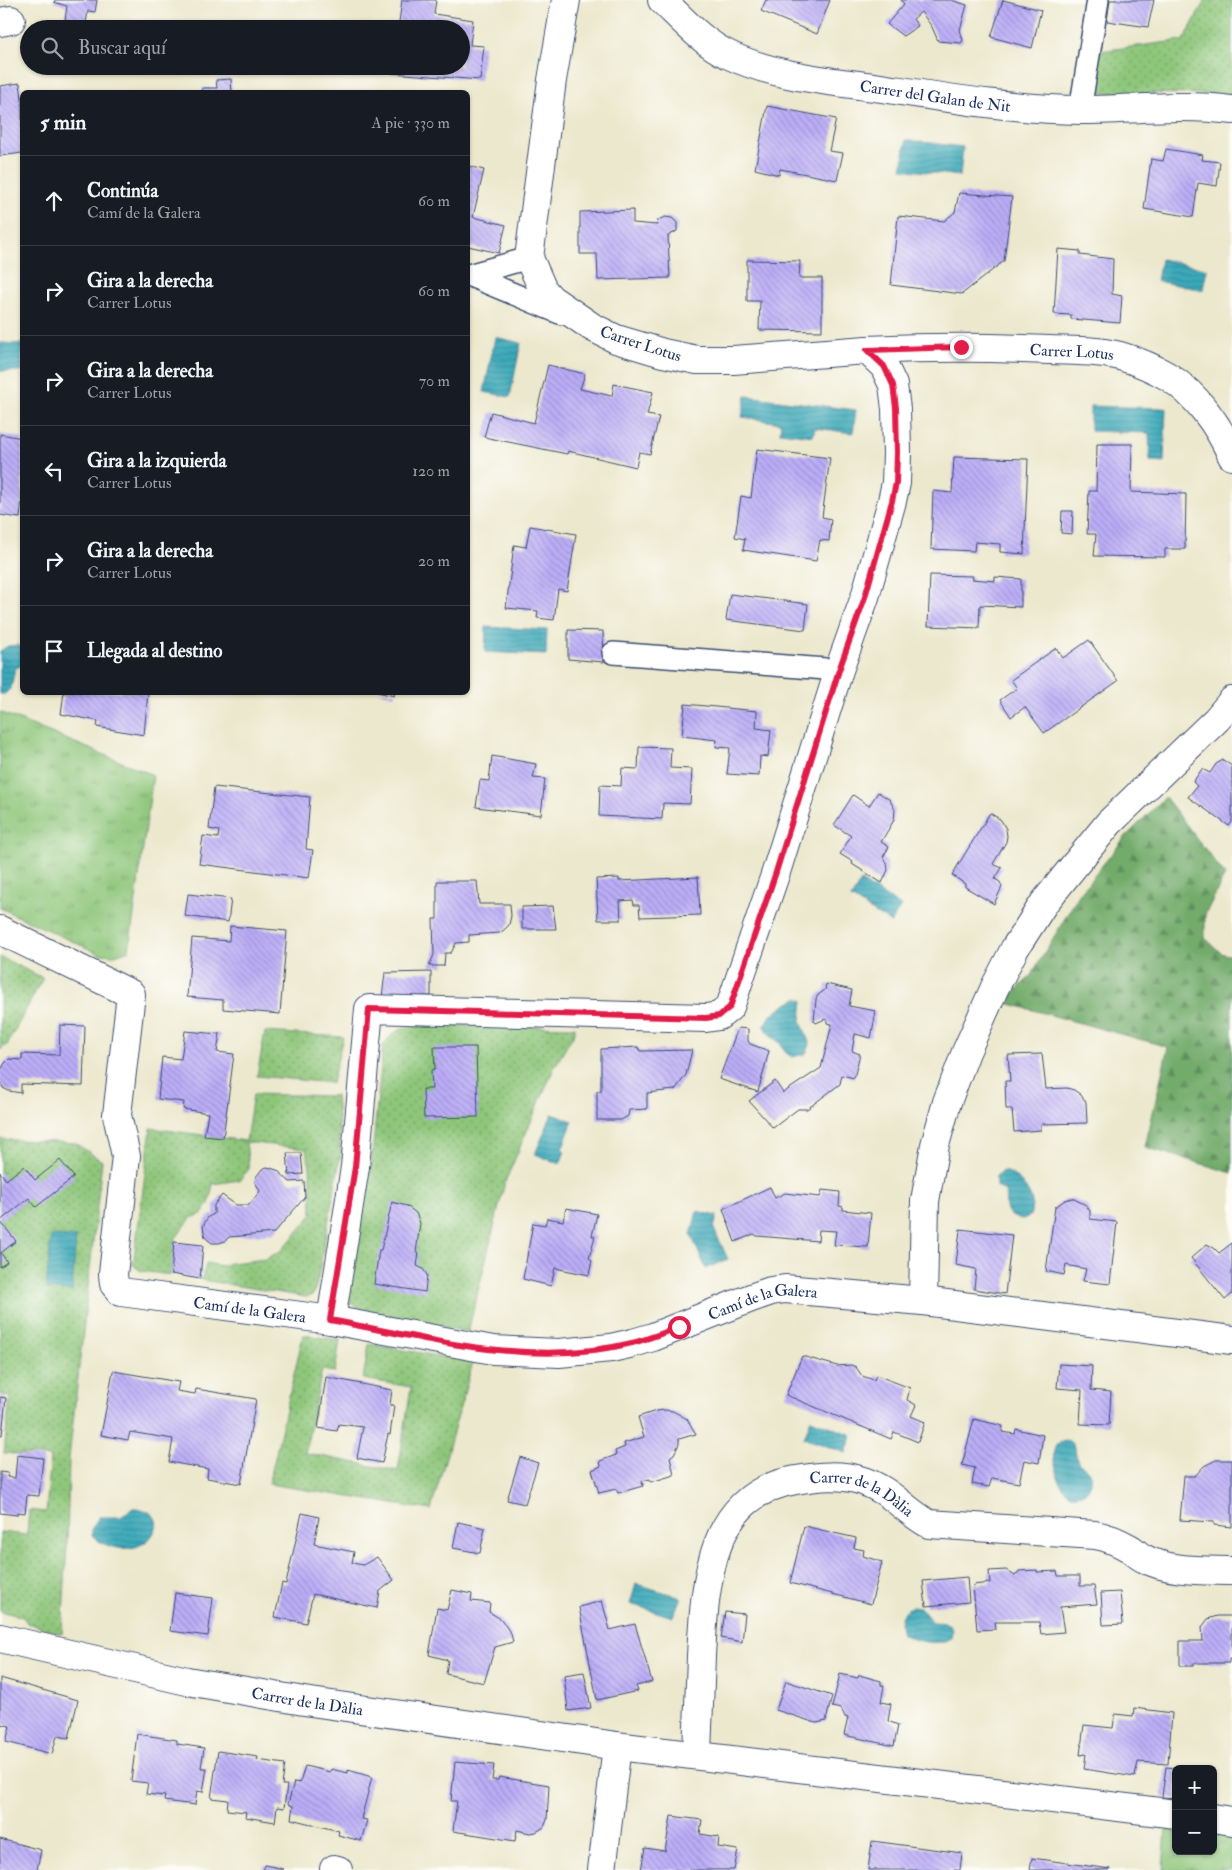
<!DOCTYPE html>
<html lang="es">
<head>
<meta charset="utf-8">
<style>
	:root { --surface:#171b24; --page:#20242c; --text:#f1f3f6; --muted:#9ea1a6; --line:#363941 }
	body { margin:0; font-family:"IM FELL Double Pica",serif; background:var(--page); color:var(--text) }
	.controls { position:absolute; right:15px; bottom:15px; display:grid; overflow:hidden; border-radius:8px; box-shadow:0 1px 4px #0004 }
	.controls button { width:45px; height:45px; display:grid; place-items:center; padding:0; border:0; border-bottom:1px solid var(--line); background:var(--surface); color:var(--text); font:25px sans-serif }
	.stop { position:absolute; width:15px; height:15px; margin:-11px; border:4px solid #e11d48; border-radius:50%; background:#fff }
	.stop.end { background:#e11d48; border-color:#fff; box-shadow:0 1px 5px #0008 }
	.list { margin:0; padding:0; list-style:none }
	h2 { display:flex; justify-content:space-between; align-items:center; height:65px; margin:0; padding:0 20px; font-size:21px }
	h2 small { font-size:16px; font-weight:400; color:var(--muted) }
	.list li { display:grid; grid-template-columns:32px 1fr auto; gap:15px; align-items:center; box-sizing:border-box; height:90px; padding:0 20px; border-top:1px solid var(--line) }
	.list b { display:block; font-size:19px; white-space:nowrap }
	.list p { margin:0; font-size:16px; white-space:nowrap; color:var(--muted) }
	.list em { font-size:16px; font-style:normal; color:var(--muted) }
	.icon { flex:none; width:28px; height:28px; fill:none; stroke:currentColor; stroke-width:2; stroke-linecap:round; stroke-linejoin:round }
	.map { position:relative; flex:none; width:1232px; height:1870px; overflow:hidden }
	.search { position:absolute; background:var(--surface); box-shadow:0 1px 4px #0004; left:20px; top:20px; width:450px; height:55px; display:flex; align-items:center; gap:12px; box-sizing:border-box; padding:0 18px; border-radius:28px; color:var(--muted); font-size:19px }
	.panel { position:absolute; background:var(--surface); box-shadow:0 1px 4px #0004; left:20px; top:90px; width:450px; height:605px; border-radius:8px }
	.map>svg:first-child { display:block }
</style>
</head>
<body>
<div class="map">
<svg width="1232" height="1870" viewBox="0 0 1232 1870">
	<defs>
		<pattern id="grass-tufts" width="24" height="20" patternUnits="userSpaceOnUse" patternTransform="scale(1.25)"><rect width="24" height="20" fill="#8ec67a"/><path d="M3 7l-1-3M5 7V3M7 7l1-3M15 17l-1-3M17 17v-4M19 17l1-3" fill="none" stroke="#73a167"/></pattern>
		<pattern id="forest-firs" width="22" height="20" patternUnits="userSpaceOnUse" patternTransform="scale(1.25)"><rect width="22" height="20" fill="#72ab6a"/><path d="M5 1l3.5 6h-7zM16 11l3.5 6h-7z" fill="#5d8c5a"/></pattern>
		<pattern id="park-dots" width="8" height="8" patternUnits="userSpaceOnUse" patternTransform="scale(1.25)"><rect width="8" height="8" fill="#8ec67a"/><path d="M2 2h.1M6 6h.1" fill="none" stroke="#73a167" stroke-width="1.8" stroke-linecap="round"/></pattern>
		<pattern id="water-rules" width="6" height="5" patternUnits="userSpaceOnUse" patternTransform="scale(1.25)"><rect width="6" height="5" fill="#3ba9b9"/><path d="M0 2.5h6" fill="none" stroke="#318a9a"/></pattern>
		<pattern id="building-back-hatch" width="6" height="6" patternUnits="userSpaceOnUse" patternTransform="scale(1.25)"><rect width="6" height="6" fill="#bcaef8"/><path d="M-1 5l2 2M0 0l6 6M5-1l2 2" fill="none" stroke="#988ecc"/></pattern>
	</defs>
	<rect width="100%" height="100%" fill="#fdfcf7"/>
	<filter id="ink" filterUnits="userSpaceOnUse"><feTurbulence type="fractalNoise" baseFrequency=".02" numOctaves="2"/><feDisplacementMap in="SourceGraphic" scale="10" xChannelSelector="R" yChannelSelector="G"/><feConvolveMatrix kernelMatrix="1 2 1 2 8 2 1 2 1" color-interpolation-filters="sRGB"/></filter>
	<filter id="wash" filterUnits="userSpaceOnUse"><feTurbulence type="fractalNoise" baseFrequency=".0096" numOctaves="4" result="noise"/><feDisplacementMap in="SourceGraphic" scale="20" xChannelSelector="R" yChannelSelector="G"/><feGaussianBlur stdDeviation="1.12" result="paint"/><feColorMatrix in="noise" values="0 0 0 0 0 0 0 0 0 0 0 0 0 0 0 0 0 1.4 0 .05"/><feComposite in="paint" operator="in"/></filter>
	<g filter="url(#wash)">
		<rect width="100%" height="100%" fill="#ece8cd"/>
		<!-- grass -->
		<path fill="url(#grass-tufts)" stroke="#547a6c" d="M0,712l153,63 -24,175 -14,5 -15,-1 -100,-46z
			M1166,1829l10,1v21h37v-16l19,3v32h-69z"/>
		<!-- forest -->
		<path fill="url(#forest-firs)" stroke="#466d64" d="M1165,797l60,78 -20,40v23l16,15 11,3v217l-87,-26 23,-100 -165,-45 27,-25 50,-84 46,-57z"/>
		<!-- park -->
		<path fill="url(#park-dots)" stroke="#547a6c" d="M1205,0h27v94l-138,-1 6,-42 84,-11z
			M0,957l43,21 -36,67 -7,5z
			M421,1025l154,2v5l-21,36 -49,114 -37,150 -106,-22 -11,-7 -3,-9 23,-127 12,-121c11,-17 19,-18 38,-21z
			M265,1032l78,5 -11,46 -75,-7z
			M253,1094l83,2 5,57 -24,130 -4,12 -7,2 -104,-17 4,-17 16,3 8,-3 36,-4 16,-9 30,-35 -2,-48 -4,-18 -60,-7 3,27 -9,11 -27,4 -4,20 -7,10 -11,4 -16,21 -4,36 -30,-4 -8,-6 18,-137 95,13z
			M0,1139l75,4 27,18 -33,297 -2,88 -5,88 -35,-11 -4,-6 -23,-6v-79l27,3 2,-25 17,2 5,-55 -47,-4 6,-56 -10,-2z
			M303,1335l37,5 -5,32 -13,-2 -17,83 93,18 13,-84 -48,-8 6,-35 104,18 -42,148 -162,-26z"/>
		<!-- water -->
		<path fill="url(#water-rules)" stroke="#2b6c8c" d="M906,140l57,7 -3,29 -58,-7z
			M1161,259l46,10 -4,21 -46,-9z
			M495,337l26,6 -11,54 -26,-5z
			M0,343l22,1v27h-22z
			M746,396l110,14 -3,23 -38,-5 -2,8 -33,-4 1,-9 -39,-6z
			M1090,406l76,2 -2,54 -14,-1 -1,-28 -59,-2z
			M486,627l61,3 -1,25 -61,-3z
			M19,645l3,3v17l-7,4 -4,19 -6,6h-5v-43l8,-5z
			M861,881l40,25 -10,17 -40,-25z
			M797,998l6,2 -2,21 9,24 -4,9 -14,3 -7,-5 -4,-8 -14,-12 -3,-7 9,-12z
			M552,1114l21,7 -11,28 3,2 -5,13 -25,-10z
			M1003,1171c12,1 28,20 29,32 0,5 -1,9 -2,13l-7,3c-15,-1 -19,-9 -17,-24l-2,-5 -8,-3v-11z
			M697,1211l20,5 -3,13 14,30 -22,10 -15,-34z
			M51,1236l25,1 -4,54 -26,-2z
			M811,1419l41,16 -6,18 -42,-15z
			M1067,1440c11,5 7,15 12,24 34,14 -10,57 -22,9 -2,-11 -7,-18 0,-29z
			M133,1508c15,0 31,10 20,26 -13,21 -47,17 -61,1v-7l7,-11h22z
			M636,1584l45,13 -8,20 -43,-13z
			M913,1606l7,1 12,15c12,1 23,-2 19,16 -15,9 -34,3 -49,-4 -4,-12 -2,-23 11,-28z"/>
		<g id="blocks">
			<!-- building -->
			<path fill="url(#building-back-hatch)" d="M55,0h42l-2,12 -7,-1 -3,18 -21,-2 3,-21 -13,-4z
				M402,0h34l-2,14 39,6 -3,25 14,1 -4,34 -88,-7v-7h69v-37h-63z
				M766,0h64l-13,34 -56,-23z
				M901,0h50l16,5 -7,25 3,10 -2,3 -23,-2 -6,-14 -11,-15 -8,7 5,7 -15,10 -16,-12 17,-20z
				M1003,0l38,10 -9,38 -41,-11z
				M1110,0h44l-6,27 -41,-6z
				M231,79l1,13h-29l-1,-4h15l-1,-8z
				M20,83l2,15v55l-22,3v-70z
				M767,106l69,13 -7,32 14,2 -6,27 -57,-11 -1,6 -24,-6z
				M1166,149l37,6 -1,5 18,2 -3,24 -19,-3 -5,34 -49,-8 7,-50 12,2z
				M468,166l16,4 -11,47 33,8 -7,28 -31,-7z
				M959,193l53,4 -8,64 -42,33 -71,-9 7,-69 46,5 11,-9z
				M633,210v13l24,2 1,-5 7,-3 7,1 5,5v8l-9,5 2,42 -72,2 -1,-26h-17v-42z
				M1058,249l22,2v4l33,4 -1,35 10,2 -2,27 -49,-4v-4l-17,-1z
				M747,260l53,1 -1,17h23v53l-63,-1 1,-29h-13z
				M548,365l37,9 -5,15 32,7 2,-12 39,8 -6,23 12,2 -9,37 -11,-2 -3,15 -68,-16 -1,3 -83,-17 7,-25 43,11z
				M0,434l22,4v62l-2,18 -20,-3z
				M1097,444h35l-1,48 55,2 -1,55h-20v8l-71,-1 2,-22h-9l2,-43h7z
				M757,449l73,9 -8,59 9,2 -2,22 -9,-1 -4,21 -73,-11 2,-11 -10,-2 6,-41 10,2z
				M954,457l74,2 -4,95 -24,-2v-8l-25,-2 -1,9 -43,-2 2,-58 19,2z
				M1062,511h11l-1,23 -11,-1z
				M530,526l46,8 -9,57 -9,-2 -4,31 -17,-2 1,-7 -32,-3 8,-63 12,2z
				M930,575l43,1 -1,3 23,2v-4l26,2v28l-41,-2 -1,23 -51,-2z
				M730,594l78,10 -3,26 -79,-10z
				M568,630l35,1 1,31 -36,-3z
				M1089,640l29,41 -74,52 -19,-26 -14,10 -11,-17 17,-12 -6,-8 45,-32 7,10z
				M64,692h84l-4,43 -47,-8 1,-6 -37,-7z
				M377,692h18l-1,4z
				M685,704l72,7 -1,17 15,2 -3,27 -8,-1 -1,20 -32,-2 3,-26 -14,-1 1,-7 -35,-4z
				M639,747l32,1 -1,20 22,1 -2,35 -27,-1 -1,16 -63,-3 1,-31 21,1 1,-18 16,1z
				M492,756l44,8 -3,14 12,1 -4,36 -65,-8 4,-27 9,1z
				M1223,760l9,6v56l-3,4 -41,-29 9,-11 -4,-4 9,-13 8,4 6,-9z
				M214,787l96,10 -4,52 7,1 -4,28 -110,-14 4,-28 15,2 1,-7 -10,-2z
				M878,792l12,8 5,10 -1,10 -13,22 8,5 -6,10 4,6 1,7 -6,13 -30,-19 1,-2 -13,-8 11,-18 -17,-11 19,-30 16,11z
				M990,813l11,7 5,9 1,7 -1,6 -13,22 9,4 -7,11 5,3 2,5 -8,17 -29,-17v-3l-13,-9z
				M698,877l2,38 -60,2 -1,-12h-5l-1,-5 -13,1 1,19h-23l-2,-41 23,-1v3z
				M437,881h40l2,23h31l1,12 -2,9 -4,4 -5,4 -31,2v7l-13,1 -5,10h-6l-1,13h-15l5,-11 -1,-36h4z
				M188,894l43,5 -3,23 -43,-6z
				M553,906l3,23h-34v-22z
				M230,926l57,5 -7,83 -57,-5v-9l-36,-3 5,-59 37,3z
				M431,972v24l-49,1 3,-24z
				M826,984l26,6 -3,16 27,5 -5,27 -16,-4 -3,17 8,3 -6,24 -12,-3 -2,9 -33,25h-9l-25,19 -24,-27 26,-20 8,12 38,-25 11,-44 -5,-1v-3l-2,-1 -9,4 -2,-2 2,-22 2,-4 7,-5z
				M60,1025l25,1 -2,60 -62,-2v9l-12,-2 -6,-3 -3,-7v-10l5,-8 4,-4 13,1v-6l37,1z
				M738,1028l10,1v12l2,3 19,7 -11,41 -39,-13z
				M185,1031l35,3 -3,18 17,2 -11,84 -19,-2 4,-23 -25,-4 1,-7 -26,-3 4,-42 19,2z
				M434,1047h42l2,70 -54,1 -1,-29h9l-1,-19 4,-1z
				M638,1047l2,4 52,-1 -6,25 -11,15 -28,3v16l-18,1 -1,6 -7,4h-24v-29h4v-42z
				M1042,1054l4,35 21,-1 7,2 7,5 5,7 1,21 -46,1v6l-27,2 -2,-23h-6l-1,-28h5l-2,-26z
				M287,1153h14l2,21 -14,1z
				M60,1160l14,17 -38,30 -7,-9 -29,23 16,20 -15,12 6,9 -7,5v-95l6,8 18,-14 11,14z
				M267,1167l10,3 13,12 14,-1 1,16 -31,36 -45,4 -4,4 -6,2h-7l-4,-3 -3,-3 -2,-11 5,-9 6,-3v-9l8,-10 14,10h13l11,-14 -5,-9 1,-5 6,-8z
				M770,1187l5,11 10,-5 35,4 2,-7 18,2 -1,14 4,1v3l28,3 -3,34 -34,-2 2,-14 -17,-1 -1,11 -61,-5 -3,-2 -19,8 -12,-33z
				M1072,1198l14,7 4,6v8l27,3 -7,62 -27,-3 3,-12 -20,-4 -2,10 -18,-4 9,-64 10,-7z
				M392,1202l15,4 9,7 4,10 -4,30h3l-2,13 6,3 4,6 -2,17 -51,-8 5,-34h2z
				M566,1208l31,6 -5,22h3l-6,22 3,2 -3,15 -34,-7 -4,18 -28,-7 10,-56 12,2 2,-7 16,3z
				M960,1229l52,6 -7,59 -31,-5 2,-20 -20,-4z
				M174,1242l29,3 -3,34 -29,-5z
				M1232,1243v51l-7,6 -34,-42 16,-14 7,4 5,5z
				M802,1356l35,10 14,-1 5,2 6,9 12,4 2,-5 34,13 -3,12 9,5 -5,11 14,6 -7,20 -24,-10 -3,7 -105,-44z
				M1059,1364l33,2 -1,24 20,2 -2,33 -29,-1 2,-34 -25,-2z
				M113,1371l66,11 -2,9 18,3 1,-5 60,10 -15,85 -34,-6 1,-9 -39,-7 4,-23 -43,-7 -2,8 -27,-5z
				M326,1377l66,13 -2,15h4l-4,30 -2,-1 -6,29 -25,-5 6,-31 -24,-3 -2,7 -19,-3z
				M0,1397l6,1 -4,37h-2z
				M665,1410l8,1 14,8 9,15 -17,5v5l-5,10 -4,3 4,18 -23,7 -1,-3 -8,2 1,5 -25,7 -2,-4 -17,4 -7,-23 9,-4 -1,-5 16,-6 -1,-4 10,-4 -1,-4 20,-6 -6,-20 18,-6z
				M974,1419l29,7 -1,6 13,2 1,-5 27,6 -4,28 -15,-3 -5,23 -27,-5 -3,9 -17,-3 3,-16 -13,-3z
				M17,1455l26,3 -4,38 -12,-1 -2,18 -8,-1v3l-17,-2v-41l8,1 -1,4 8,1z
				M520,1457l18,6 -13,41 -18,-4z
				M1216,1460h16v67l-18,-2v-3l-34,-2 4,-44h11l9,-10z
				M302,1513l17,4 -5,27 40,8 -2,11 11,2 14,-8 17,23 -14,11 -3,17 -64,-14 -7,29 -31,-6 7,-34 4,1z
				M458,1522l27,6 -5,25 -27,-5z
				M804,1526l52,12 -2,10 10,2 -1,6 19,6 -11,42 -81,-21z
				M1006,1570l9,6 4,-5 18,-1v2l20,-1 1,5h22v10h14l3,18 -37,3 4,25 -23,2 -2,-12h-44l1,7 -19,1 -4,-45 17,-2 -1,-12z
				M967,1577l2,25 -43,4 -3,-25z
				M452,1590l20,4 -1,7 19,2 -1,9 12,7 10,15 2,8 -18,5 -11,36 -38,-9 2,-14 -19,-5 8,-47 10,2z
				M1120,1592l3,32 -20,1 -2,-32z
				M175,1593l38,5 -5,38 -38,-5z
				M602,1601l8,29 25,-6 17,58 -16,4 2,5 -41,9 -18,-93z
				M725,1612l20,2 -3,28 -21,-4z
				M1232,1616v43h-3v4h-35v3h-14v-25h23l-1,-14 6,-8 9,-3z
				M584,1672l7,36 -23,3 -4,-36z
				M840,1674l18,4 1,-3 22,6v4l3,1 -3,16 10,2 -3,17 10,4 -4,21 -50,-11 4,-17 -3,-1 -4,-8 -9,-2z
				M0,1678l78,22 -9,38 -12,-2 -5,18 -46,-12 4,-16 -10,-2z
				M786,1681l46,15 -6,25 -10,2 -40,-13z
				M1134,1708l38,5 -4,51 -30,-2 -3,15 -51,-8 2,-15 -6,1 4,-30 29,3 2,-14 18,2z
				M137,1734l40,6v4l27,4 -3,20h6l-4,24 -6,-1 -2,14 -31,-4 1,-5 -19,-2 2,-11 -17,-2z
				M218,1751l40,6 -1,3 28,4 -3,21h5l-3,23 -7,-1 -2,15 -30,-5 1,-5 -19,-2 1,-10 -17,-2z
				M455,1762l39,3 -2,15h6l1,-3 50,8 -2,35 -3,7 -8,5 -6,1 -13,-3 -2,11 -62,-10 4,-30h-6z
				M305,1766l25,6 1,-3 17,4v-3l24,7 -11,42 6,1 -6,21 -23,-6 1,-4 -48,-12 2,-13 -5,-2 6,-22 6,1z
				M1166,1767l10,1v30l-14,-1z
				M671,1816l31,4 -2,14 19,3 -1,10 20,3 -4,20h-93l4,-22 20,3z
				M0,1839l41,11 -4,20h-37z
				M872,1841l90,12 -2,17h-92z
				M1032,1858l78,11v1h-80z
				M265,1865l18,4v1h-20z"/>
		</g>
	</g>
	<g filter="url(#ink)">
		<use href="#blocks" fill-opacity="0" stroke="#3a4b6f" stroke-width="1"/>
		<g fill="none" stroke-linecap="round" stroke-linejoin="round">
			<defs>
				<path id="lane" d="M1080,110l18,-110
					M468,275l94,39
					M468,275l61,-17
					M613,653l226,17"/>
				<g id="street">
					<path id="s1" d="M662,0c20,19 41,43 67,55 47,22 101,26 152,33 66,10 132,21 199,22 51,0 102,-7 152,0"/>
					<path d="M0,22l11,-2"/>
					<path id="s2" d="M867,350c61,-3 121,-3 182,0 23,1 49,0 71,6 17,5 34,12 49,21 28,18 50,49 63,79"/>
					<path id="s3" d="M0,930l131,64 -14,121 9,41 -13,118 1,10 7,8 210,28 162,30 66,3 52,-5 22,-5 20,-6 98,-39 20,-7 14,-2 138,12 309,39"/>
					<path d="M923,1301l2,-100 10,-56 12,-43 19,-50 29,-65 20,-39 29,-45 29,-36 36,-44 108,-104 15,-18"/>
					<path d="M331,1320l24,-153 14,-158 337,9 13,-2 11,-9 46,-135 63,-202 26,-73 27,-96 4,-18 1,-30 -1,-44 -3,-24 -9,-19 -17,-16 -134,10h-36l-34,-7 -47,-14 -24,-12 -41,-28 -8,-9 -14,-32 23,-178 14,-80"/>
					<path id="s4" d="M0,1638l187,43 117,20 313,45 559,68"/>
					<path id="s5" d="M697,1754c1,-33 3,-65 4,-98 4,-71 7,-162 95,-176 23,-4 45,-6 67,1 29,10 42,30 66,43l166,11c13,2 24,7 36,14 4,3 8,7 12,9 26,14 61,12 89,13"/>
					<path d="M1213,1818l19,3"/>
					<path d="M334,1869l4,1"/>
					<path d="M602,1870l15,-124"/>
				</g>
			</defs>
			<!-- lane casing -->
			<use href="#lane" stroke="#3a4b6f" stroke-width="24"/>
			<!-- street casing -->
			<use href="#street" stroke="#3a4b6f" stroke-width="30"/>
			<!-- lane -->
			<use href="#lane" stroke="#fff" stroke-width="21"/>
			<!-- street -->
			<use href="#street" stroke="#fff" stroke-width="28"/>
		</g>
	</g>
	<g fill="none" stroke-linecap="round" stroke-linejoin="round" filter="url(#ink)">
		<!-- route -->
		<path stroke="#e11d48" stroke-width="6" d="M679,1327c-16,6 -31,12 -47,16 -100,25 -203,-4 -302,-23l25,-153 14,-158 337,9 13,-2 11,-9 46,-135 63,-202 26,-73 27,-96 4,-18 1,-30 -1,-45 -3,-23 -9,-19 -17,-16 94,-3"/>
	</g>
	<g text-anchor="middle" stroke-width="4.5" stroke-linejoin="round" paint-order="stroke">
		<!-- street labels -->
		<g font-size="16" fill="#1b2f5e" stroke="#fdfcf7">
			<text dy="6" stroke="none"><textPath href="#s1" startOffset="298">Carrer del Galan de Nit</textPath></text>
			<text transform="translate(641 343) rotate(18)" y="6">Carrer Lotus</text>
			<text dy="6" stroke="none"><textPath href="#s2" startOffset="205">Carrer Lotus</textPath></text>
			<text dy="6" stroke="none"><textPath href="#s3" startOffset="1104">Camí de la Galera</textPath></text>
			<text dy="6" stroke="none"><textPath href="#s3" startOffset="579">Camí de la Galera</textPath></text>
			<text dy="6" stroke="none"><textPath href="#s5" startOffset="388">Carrer de la Dàlia</textPath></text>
			<text dy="6" stroke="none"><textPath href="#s4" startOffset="314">Carrer de la Dàlia</textPath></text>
		</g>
	</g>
</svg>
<div class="controls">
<button>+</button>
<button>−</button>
</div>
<div class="stop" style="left:679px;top:1327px"></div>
<div class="stop end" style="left:961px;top:347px"></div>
<div class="search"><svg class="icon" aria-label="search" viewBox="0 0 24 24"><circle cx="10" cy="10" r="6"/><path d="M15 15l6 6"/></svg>Buscar aquí</div>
<section class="panel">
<h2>5 min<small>A pie · 330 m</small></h2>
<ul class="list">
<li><svg class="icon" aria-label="ahead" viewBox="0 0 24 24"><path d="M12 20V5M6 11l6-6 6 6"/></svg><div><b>Continúa</b><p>Camí de la Galera</p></div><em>60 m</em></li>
<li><svg class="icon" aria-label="right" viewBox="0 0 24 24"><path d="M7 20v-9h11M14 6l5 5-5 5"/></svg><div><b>Gira a la derecha</b><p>Carrer Lotus</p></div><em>60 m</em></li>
<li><svg class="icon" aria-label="right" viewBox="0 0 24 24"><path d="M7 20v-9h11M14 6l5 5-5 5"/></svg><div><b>Gira a la derecha</b><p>Carrer Lotus</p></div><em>70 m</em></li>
<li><svg class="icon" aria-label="left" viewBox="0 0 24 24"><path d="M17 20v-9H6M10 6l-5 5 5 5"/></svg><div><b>Gira a la izquierda</b><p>Carrer Lotus</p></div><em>120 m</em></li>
<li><svg class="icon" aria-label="right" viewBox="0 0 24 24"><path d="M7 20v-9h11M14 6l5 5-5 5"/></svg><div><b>Gira a la derecha</b><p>Carrer Lotus</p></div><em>20 m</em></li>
<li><svg class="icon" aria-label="arrive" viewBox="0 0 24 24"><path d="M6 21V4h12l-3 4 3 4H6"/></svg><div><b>Llegada al destino</b></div></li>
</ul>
</section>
</div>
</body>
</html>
